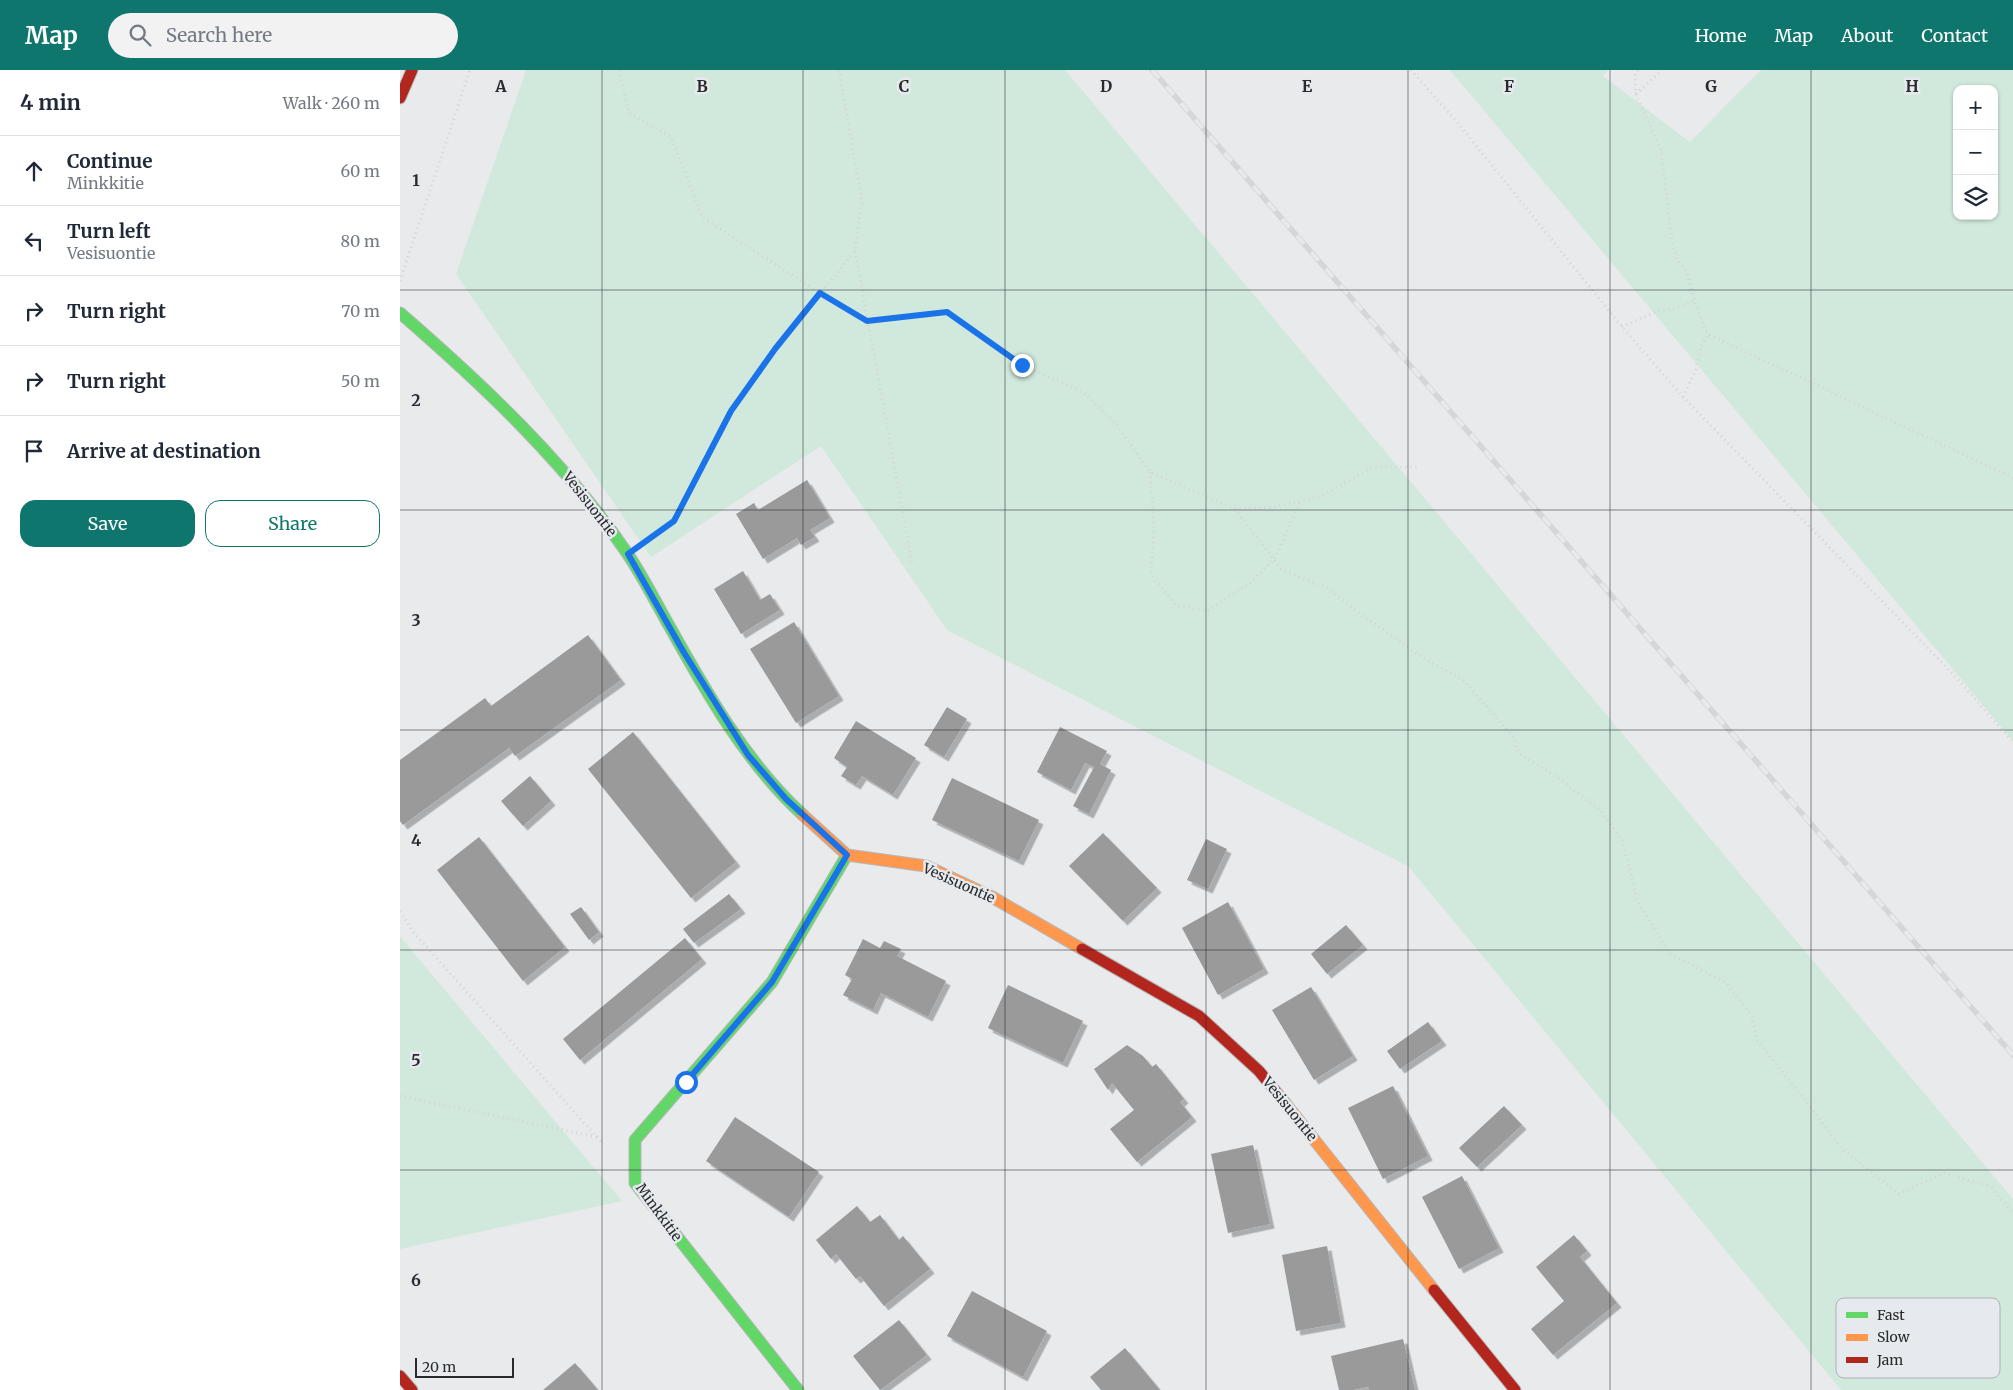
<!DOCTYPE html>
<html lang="en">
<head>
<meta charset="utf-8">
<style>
	:root { --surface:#fff; --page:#f2f2f3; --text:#1f2937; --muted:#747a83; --line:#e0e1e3; --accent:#0f766e }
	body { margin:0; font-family:Merriweather,serif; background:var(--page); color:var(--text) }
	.controls { position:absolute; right:15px; top:15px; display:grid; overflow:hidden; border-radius:10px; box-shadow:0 1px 4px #0004 }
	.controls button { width:45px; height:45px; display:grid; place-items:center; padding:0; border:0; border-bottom:1px solid var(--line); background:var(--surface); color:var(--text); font:25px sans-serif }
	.scale { position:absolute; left:15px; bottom:12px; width:99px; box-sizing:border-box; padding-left:5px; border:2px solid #292a2c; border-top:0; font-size:14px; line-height:18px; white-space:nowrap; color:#292a2c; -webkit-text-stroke:4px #e6eaee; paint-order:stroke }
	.stop { position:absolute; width:15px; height:15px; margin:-11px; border:4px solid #1a73e8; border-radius:50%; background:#fff }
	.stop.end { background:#1a73e8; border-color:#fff; box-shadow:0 1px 5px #0008 }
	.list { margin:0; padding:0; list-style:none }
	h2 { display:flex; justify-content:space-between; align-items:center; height:65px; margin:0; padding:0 20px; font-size:21px }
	h2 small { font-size:16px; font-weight:400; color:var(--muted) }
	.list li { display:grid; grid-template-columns:32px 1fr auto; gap:15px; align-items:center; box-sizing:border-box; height:70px; padding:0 20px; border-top:1px solid var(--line) }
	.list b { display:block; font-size:19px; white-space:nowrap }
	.list p { margin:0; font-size:16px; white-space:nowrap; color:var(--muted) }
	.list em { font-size:16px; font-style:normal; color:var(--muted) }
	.actions { display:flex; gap:10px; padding:15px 20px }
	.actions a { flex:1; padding:11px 0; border:1px solid var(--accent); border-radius:15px; text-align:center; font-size:18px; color:var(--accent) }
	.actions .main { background:var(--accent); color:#fff }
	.icon { flex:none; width:28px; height:28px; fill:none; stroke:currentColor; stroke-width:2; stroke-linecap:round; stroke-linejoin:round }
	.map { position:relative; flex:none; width:1613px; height:1320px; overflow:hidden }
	header { display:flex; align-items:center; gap:30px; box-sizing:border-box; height:70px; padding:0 25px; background:var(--accent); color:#fff }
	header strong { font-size:24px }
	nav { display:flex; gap:28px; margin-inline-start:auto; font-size:18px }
	.search { width:350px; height:45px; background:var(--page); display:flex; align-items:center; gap:12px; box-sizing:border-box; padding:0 18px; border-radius:28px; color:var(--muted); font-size:19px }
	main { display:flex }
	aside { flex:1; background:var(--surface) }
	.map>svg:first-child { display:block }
</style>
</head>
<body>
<header>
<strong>Map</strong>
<div class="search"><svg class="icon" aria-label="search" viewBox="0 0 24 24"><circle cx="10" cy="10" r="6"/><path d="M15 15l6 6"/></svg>Search here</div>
<nav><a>Home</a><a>Map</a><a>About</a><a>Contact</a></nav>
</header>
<main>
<aside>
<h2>4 min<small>Walk · 260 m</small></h2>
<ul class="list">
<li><svg class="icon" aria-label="ahead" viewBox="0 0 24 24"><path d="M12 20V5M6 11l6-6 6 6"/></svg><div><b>Continue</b><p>Minkkitie</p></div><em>60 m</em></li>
<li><svg class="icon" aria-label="left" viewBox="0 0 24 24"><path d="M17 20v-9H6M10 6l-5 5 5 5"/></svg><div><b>Turn left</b><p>Vesisuontie</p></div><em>80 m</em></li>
<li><svg class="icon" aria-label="right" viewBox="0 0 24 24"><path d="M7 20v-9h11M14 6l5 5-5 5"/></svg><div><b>Turn right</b></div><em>70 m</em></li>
<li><svg class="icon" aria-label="right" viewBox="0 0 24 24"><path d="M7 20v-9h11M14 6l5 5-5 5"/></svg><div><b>Turn right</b></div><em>50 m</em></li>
<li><svg class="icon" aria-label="arrive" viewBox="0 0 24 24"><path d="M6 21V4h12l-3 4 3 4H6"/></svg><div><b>Arrive at destination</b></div></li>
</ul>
<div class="actions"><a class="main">Save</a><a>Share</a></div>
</aside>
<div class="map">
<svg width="1613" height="1320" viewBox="0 0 1613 1320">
	<defs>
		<filter id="shadow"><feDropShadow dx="4.5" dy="4.5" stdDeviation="0" flood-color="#0004"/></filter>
	</defs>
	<rect width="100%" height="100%" fill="#e8eaec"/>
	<!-- green -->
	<path fill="#d1e9dc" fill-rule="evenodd" d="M126,0h539l948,1129v191h-172l-432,-523 -462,-237 -126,-184 -170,111 -195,-283z
		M1050,0h158l-5,6 87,66 71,-72h252v671zM1557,19h37v127h-37z
		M0,866l3,4 219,261 -222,48z"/>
	<!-- building -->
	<path fill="#9a9a9b" filter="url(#shadow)" d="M407,410l23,38 -20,12 5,7 -14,8 -4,-7 -34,21 -27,-45 18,-11 4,7z
		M343,501l17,29 10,-6 10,16 -39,24 -27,-45z
		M394,552l45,74 -43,27 -46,-74z
		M188,565l33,45 -106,76 -6,-8 -106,77 -3,-4v-61l85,-62 6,8z
		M547,637l20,12 -23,38 -20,-12z
		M456,651l60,37 -23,37 -31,-19 -6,9 -15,-9 6,-9 -13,-9z
		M660,657l47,24 -7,13 11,6 -22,44 -16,-8 21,-39 -9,-4 -14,27 -34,-18z
		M233,662l103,130 -45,36 -103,-129z
		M130,706l21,25 -28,25 -22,-25z
		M552,708l87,42 -20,41 -87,-41z
		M703,763l54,55 -34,33 -54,-55z
		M79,767l86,110 -42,34 -86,-111z
		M806,769l21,10 -19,40 -21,-9z
		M329,824l12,15 -47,34 -11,-14z
		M828,832l36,67 -46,26 -36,-67z
		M181,837l18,25 -10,8 -19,-26z
		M946,855l17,20 -36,29 -16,-20z
		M285,868l17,21 -122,101 -17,-21z
		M463,869l17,9 4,-7 17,8 -4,7 49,25 -18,36 -47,-24 -8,17 -30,-15 9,-16 -7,-4z
		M608,915l75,36 -20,42 -75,-35z
		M911,917l42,69 -39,24 -42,-70z
		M1028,952l14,19 -42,28 -13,-18z
		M727,975l16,11 9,11 4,-3 28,35 -4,3 12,15 -55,45 -27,-33 24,-19 -22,-27 -4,7 -14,-21z
		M993,1016l35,70 -45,23 -35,-71z
		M1104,1036l18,19 -45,42 -18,-19z
		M335,1047l84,55 -30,45 -83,-56z
		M853,1075l17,79 -42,9 -17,-79z
		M1062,1106l37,72 -40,21 -37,-72z
		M457,1136l13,16 10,-7 19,25 4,-4 27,33 -46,37 -24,-30 -4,3 -20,-25 -5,5 -15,-19z
		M1174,1165l13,16 -7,6 37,46 -64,52 -22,-26 33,-28 -28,-34z
		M927,1176l14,77 -45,8 -14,-76z
		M572,1221l75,40 -24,46 -76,-41z
		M499,1250l28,35 -47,35 -27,-34z
		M1003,1269l12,51h-46l-1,-3 -15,3h-14l-8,-34z
		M725,1278l35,42h-59l-11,-13z
		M175,1293l23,27h-55z"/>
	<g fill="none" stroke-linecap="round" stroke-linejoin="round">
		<defs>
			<path id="fast" d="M0,243c83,72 165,149 227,240 15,22 27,46 40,69 38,68 78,140 136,193
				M398,1320l-163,-207v-43l137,-158 75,-127"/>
			<path id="slow" d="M403,745l44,40 79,11 66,31 90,52
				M885,1033l149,187"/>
			<path id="jam" d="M0,28l12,-28
				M682,879l117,67 60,55 26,32
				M1034,1220l81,100
				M0,1306l12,14"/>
		</defs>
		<!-- fast casing -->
		<use href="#fast" stroke="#b6b8ba" stroke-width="13"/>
		<!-- slow casing -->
		<use href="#slow" stroke="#b6b8ba" stroke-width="13"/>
		<!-- jam casing -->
		<use href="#jam" stroke="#b6b8ba" stroke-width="13"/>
		<!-- path -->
		<path stroke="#d4d4d4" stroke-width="3" stroke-dasharray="1 4" stroke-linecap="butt" d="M219,0l10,43 42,24 32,81 117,75 47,28 80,-10 75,54 61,27 33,32 34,48 85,37 40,-2 47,-11 51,-29h45
			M1011,0l46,52 165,205 61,70 270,277 60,68
			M1238,0l-3,5 1,20 25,55 11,92 5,17 9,12 15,48 7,15 305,144
			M1236,24l26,-24
			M455,181l57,312
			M0,211l70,-211
			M1222,257l35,-16 18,-3 20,-7
			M1283,327l13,-28 5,-23 7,-12
			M750,402l4,53 -3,50 25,30 31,6 42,-27 25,-24 26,-58
			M835,439l46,60 46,19 32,25 58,41 46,26 50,56 5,17 35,21 48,37 21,29 15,60 33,54 55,28 27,34 5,24 51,64 33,44 58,46 45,-21 47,14 22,26
			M253,466l21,-15 57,-110 44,-62 80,-98 7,-49 -23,-132
			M0,841l14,22 189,211
			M0,1026l197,41"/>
		<!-- fast -->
		<use href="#fast" stroke="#63d668" stroke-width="11"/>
		<!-- slow -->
		<use href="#slow" stroke="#ff974d" stroke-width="11"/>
		<!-- jam -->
		<use href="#jam" stroke="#b3261e" stroke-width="11"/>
		<defs>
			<path id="rail" d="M752,0l861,985"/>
		</defs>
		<!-- rail casing -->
		<use href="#rail" stroke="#d5d6d6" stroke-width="5.5"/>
		<!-- rail -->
		<use href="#rail" stroke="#e6eaee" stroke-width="4" stroke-dasharray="11" stroke-linecap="butt"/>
	</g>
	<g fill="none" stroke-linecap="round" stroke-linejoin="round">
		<!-- route -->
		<path stroke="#1a73e8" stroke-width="6" d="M286,1012l86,-100 75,-127 -61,-56 -38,-44 -65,-104 -55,-97 46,-33 57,-110 44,-62 45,-56 47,28 80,-9 75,53"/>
	</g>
	<!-- grid -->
	<path fill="none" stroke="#292a2c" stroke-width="1" stroke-opacity="0.55" d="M202,0v1320M403,0v1320M605,0v1320M806,0v1320M1008,0v1320M1210,0v1320M1411,0v1320M0,220h1613M0,440h1613M0,660h1613M0,880h1613M0,1100h1613"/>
	<g text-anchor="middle" stroke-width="5" stroke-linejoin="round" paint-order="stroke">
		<!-- street labels -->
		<g font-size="14" fill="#292a2c" stroke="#e6eaee">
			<text transform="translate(190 434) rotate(52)" y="5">Vesisuontie</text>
			<text transform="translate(559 813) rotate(24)" y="5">Vesisuontie</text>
			<text transform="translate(890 1039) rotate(51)" y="5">Vesisuontie</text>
			<text transform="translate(259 1142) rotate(54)" y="5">Minkkitie</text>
		</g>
	</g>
	<!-- legend -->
	<rect x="1436" y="1228" width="164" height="80" rx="8" fill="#e6eaee" stroke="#adb0b4" stroke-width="1"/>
	<rect x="1446" y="1242" width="22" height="6" fill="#63d668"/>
	<rect x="1446" y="1264" width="22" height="7" fill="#ff974d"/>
	<rect x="1446" y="1287" width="22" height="6" fill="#b3261e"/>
	<g font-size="14" fill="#292a2c">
		<text x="1477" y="1250">Fast</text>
		<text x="1477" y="1272">Slow</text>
		<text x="1477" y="1295">Jam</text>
	</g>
	<g font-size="16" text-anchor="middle" font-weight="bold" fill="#292a2c" stroke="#e6eaee" stroke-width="5" stroke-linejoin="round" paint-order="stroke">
		<text x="101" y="22">A</text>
		<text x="302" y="22">B</text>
		<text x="504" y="22">C</text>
		<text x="706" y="22">D</text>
		<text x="907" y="22">E</text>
		<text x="1109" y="22">F</text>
		<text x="1311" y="22">G</text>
		<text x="1512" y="22">H</text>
		<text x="16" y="116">1</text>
		<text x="16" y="336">2</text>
		<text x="16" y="556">3</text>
		<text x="16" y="776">4</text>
		<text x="16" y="996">5</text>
		<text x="16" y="1216">6</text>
	</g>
</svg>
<div class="controls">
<button>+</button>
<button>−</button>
<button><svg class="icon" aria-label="layers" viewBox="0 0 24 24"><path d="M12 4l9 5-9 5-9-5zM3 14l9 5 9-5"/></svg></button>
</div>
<div class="scale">20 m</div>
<div class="stop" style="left:286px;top:1012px"></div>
<div class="stop end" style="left:622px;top:295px"></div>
</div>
</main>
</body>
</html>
